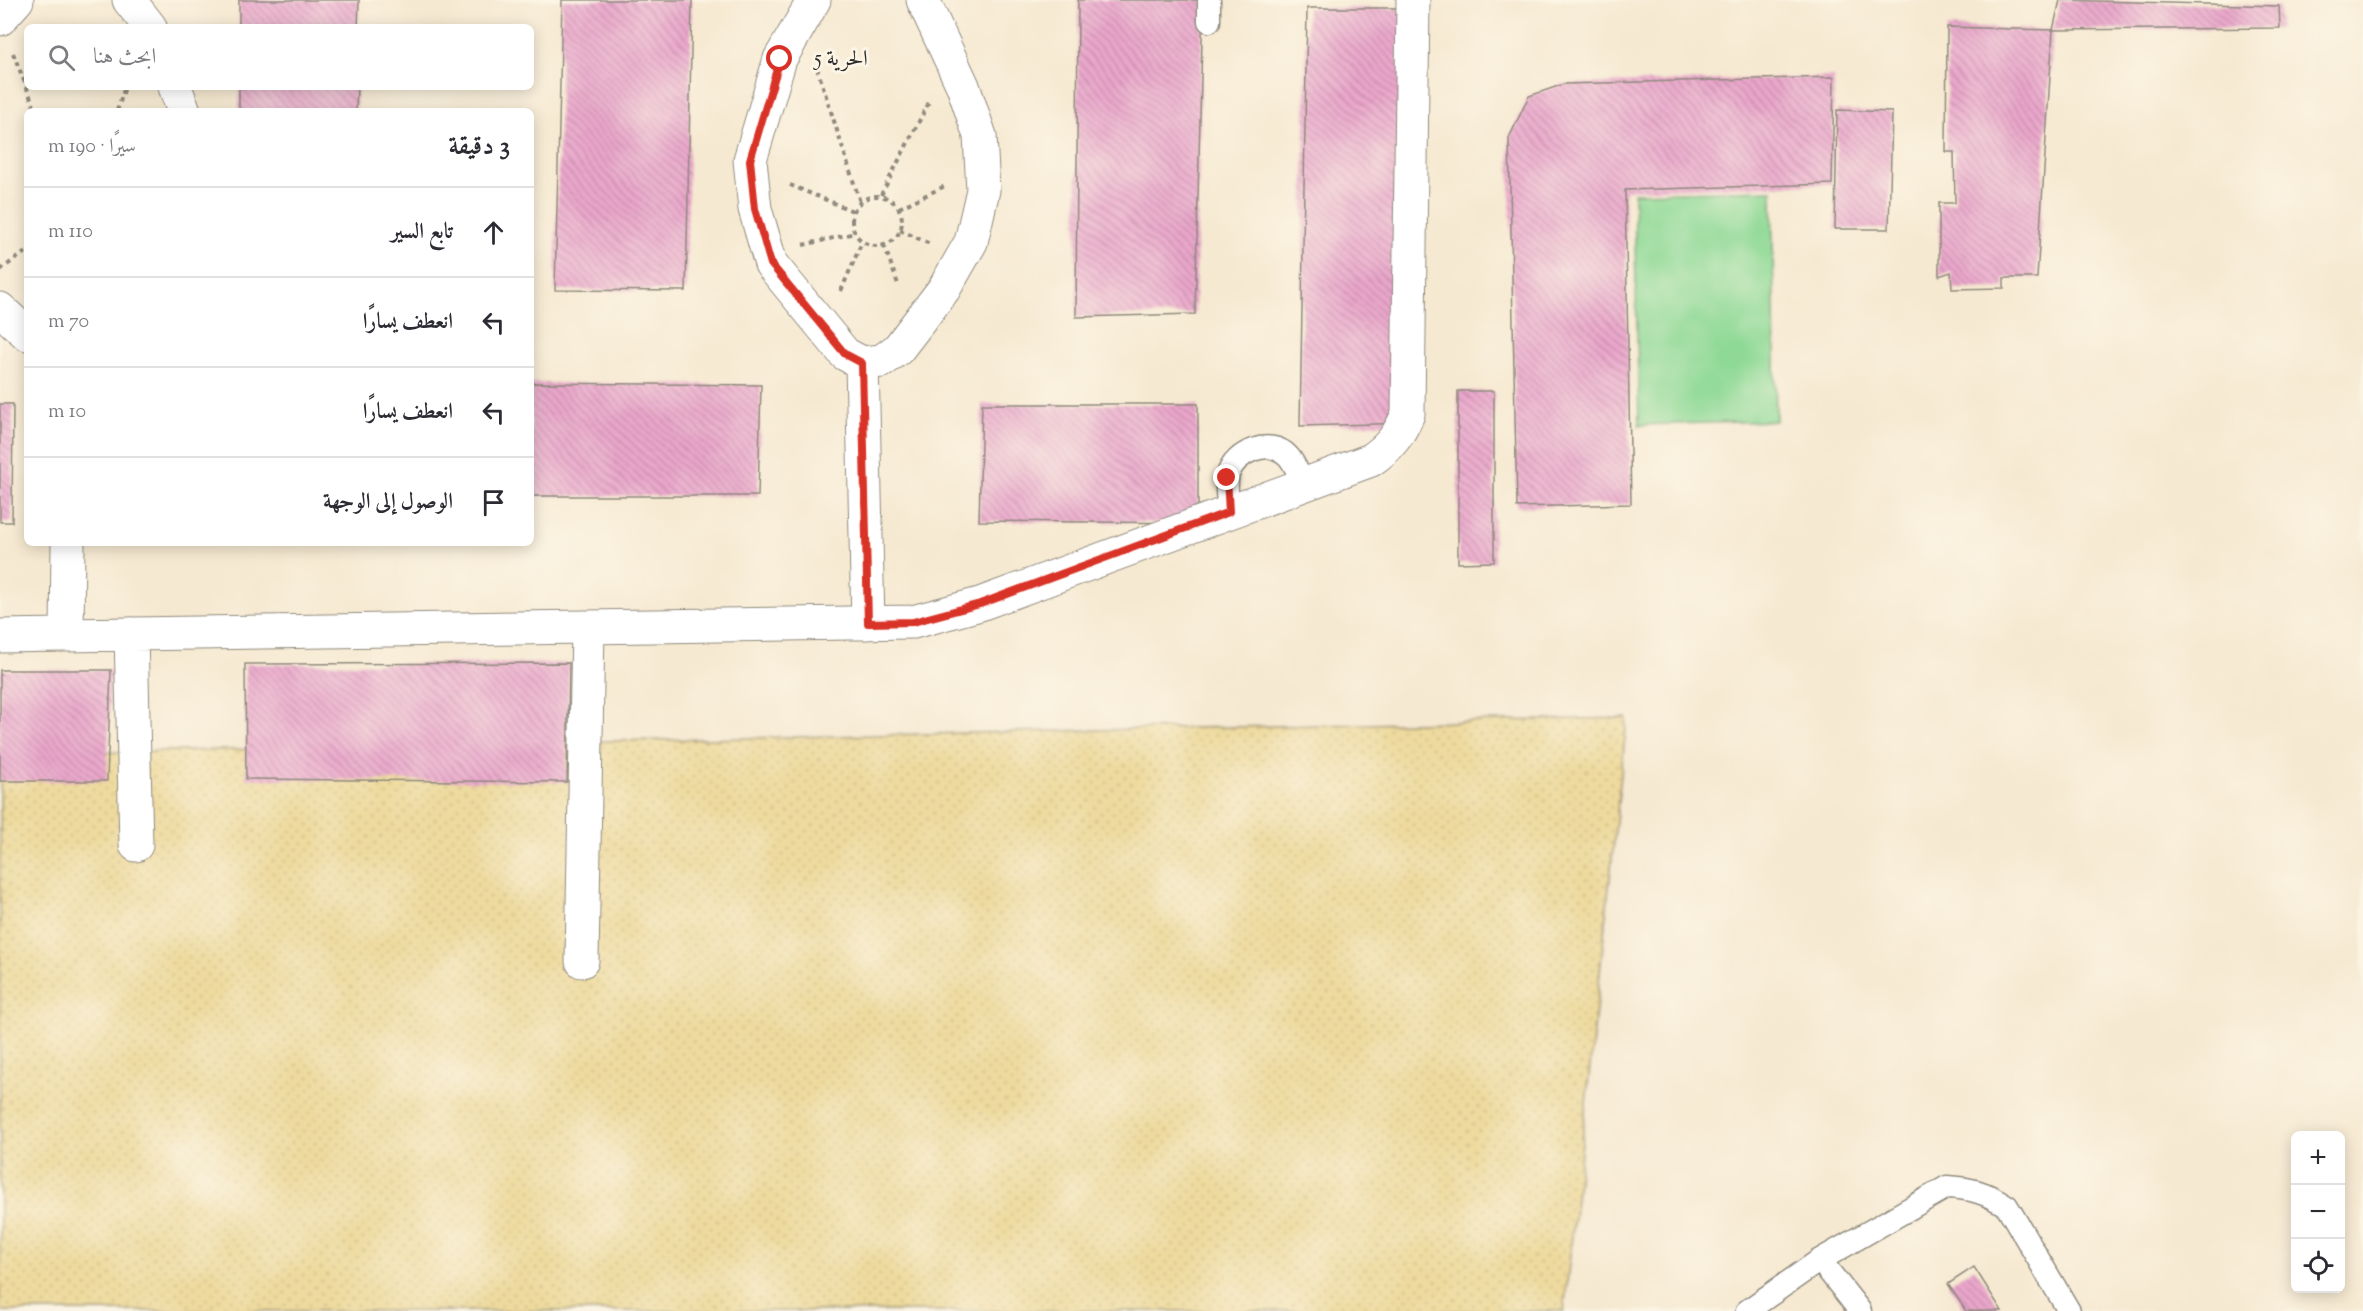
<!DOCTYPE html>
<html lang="ar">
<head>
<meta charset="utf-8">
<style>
	:root { --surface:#fff; --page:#f7f7f7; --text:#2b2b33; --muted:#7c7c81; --line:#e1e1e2 }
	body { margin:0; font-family:"Sorts Mill Goudy",Amiri,serif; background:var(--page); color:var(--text); direction:rtl }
	.controls { position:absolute; right:18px; bottom:18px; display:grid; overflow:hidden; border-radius:9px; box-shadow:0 3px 15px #0003 }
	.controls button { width:54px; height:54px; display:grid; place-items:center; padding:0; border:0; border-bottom:2px solid var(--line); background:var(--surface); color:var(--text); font:30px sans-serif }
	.stop { position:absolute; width:18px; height:18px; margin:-14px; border:4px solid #d93025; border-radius:50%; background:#fff }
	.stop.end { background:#d93025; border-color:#fff; box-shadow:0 2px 6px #0008 }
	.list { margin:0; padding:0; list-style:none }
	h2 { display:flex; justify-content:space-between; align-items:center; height:78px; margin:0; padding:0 24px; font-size:26px }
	h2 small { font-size:20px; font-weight:400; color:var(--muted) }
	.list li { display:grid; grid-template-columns:39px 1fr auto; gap:18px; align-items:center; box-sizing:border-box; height:90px; padding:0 24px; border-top:2px solid var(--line) }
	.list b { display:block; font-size:22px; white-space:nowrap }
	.list em { font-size:20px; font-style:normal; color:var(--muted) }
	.icon { flex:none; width:33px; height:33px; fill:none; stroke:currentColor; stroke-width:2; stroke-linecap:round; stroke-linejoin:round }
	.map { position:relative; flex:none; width:2363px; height:1311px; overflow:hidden; direction:ltr }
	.search { position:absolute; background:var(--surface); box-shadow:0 3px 15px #0003; left:24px; top:24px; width:510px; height:66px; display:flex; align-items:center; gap:15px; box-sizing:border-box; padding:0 21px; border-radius:9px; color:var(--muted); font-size:22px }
	.panel { position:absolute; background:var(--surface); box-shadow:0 3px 15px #0003; left:24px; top:108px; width:510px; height:438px; border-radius:9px; direction:rtl }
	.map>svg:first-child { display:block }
</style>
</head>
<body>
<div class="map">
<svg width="2363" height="1311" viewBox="0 0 2363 1311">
	<defs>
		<pattern id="sand-dots" width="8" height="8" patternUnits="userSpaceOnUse" patternTransform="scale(1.5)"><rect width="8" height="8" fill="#eeda9e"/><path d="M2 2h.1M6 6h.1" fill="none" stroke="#cb8" stroke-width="1.8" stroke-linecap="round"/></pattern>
		<pattern id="building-back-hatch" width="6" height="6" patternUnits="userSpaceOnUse" patternTransform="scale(1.5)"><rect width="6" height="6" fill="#eba7cc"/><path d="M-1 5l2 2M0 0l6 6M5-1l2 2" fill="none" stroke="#bf88a6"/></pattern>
	</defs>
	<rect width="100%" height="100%" fill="#fcf5e5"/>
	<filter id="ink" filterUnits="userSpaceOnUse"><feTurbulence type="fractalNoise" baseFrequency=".0167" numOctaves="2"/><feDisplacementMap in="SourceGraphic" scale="12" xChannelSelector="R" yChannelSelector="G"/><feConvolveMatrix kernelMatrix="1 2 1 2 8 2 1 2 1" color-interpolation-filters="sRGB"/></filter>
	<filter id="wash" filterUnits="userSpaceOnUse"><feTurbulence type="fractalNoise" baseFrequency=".008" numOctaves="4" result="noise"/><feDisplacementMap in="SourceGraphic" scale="24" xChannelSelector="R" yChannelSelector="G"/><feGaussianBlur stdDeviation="1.35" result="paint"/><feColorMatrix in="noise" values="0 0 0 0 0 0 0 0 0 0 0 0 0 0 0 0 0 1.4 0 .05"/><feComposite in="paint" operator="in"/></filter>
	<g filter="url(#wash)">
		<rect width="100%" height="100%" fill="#f6e9d1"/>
		<!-- green -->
		<path fill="#8ed995" stroke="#5c8260" stroke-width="1.5" d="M1772,190l4,231 -137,4 -5,-232z"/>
		<!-- sand -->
		<path fill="url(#sand-dots)" stroke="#8c8264" stroke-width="1.5" d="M1627,718l-63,593h-1564v-556z"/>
		<g id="blocks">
			<!-- building -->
			<path fill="url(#building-back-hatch)" d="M239,0h120l-1,27h-119z
				M562,0h130l-6,291 -131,-1z
				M1078,0h125l-8,314 -119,3z
				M2060,0l219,6 1,22 -227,2z
				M1307,8h111l-6,415 -112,3z
				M1947,27l106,3 -16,248h-33v10l-52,1 -1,-17 -12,4v-73h16l-1,-51h-8z
				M1834,77l-2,107 -207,6 6,314 -114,3 -8,-369 20,-42 35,-12z
				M239,87h118l-1,24h-117z
				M1837,110l55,2 -3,117h-54z
				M531,383l230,2 -3,111h-227z
				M1458,391h36v171l-36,1z
				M0,404h13l-1,118h-12z
				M982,404h216v119l-219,-2z
				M569,663l-2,119 -321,-3 -1,-115z
				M0,670h111l-4,111h-107z
				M1974,1267l28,44h-36l-18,-27z"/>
		</g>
	</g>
	<g filter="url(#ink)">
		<use href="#blocks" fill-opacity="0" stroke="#908a7e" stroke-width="1.5"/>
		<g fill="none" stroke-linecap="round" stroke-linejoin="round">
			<defs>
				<path id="lane" d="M1209,21v-21
					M1229,512c-1,-11 -4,-26 -1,-37 6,-23 42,-38 60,-19 7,7 11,20 16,29
					M1820,1260l40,51
					M1747,1311l73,-51 127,-73c24,1 40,6 60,19l62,105"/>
				<path id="street" d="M129,0l21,27
					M814,0l-34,59 -30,101 5,49 16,55 74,90 17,9 20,-2 16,-12 46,-60 27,-47 12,-52 -3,-54 -17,-50 -40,-86
					M0,19l17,-19
					M175,87l9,24
					M0,309l27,25
					M862,363l6,260
					M131,634l5,211
					M67,635l1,-92
					M0,636l913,-14 67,-18 391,-144c19,-13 28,-25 37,-46l5,-414
					M582,961l6,-334"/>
			</defs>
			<!-- lane casing -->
			<use href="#lane" stroke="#908a7e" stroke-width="25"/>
			<!-- street casing -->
			<use href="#street" stroke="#908a7e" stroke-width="35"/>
			<!-- path -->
			<path stroke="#908a7e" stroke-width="4" stroke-dasharray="4.5 4.5" stroke-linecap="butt" d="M13,53l23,58
				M817,68l43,134
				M117,111l8,-24
				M790,185l63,26
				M881,195l49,-95
				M852 221a25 25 0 1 1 50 0a25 25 0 1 1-50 0Z
				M899,208l48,-23
				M900,230l30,14
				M803,245l52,-12
				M884,245l15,42
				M0,270l27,-19
				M841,291l21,-49"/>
			<!-- lane -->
			<use href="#lane" stroke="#fff" stroke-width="22"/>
			<!-- street -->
			<use href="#street" stroke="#fff" stroke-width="33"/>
		</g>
	</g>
	<g fill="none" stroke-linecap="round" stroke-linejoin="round" filter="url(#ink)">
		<!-- route -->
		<path stroke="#d93025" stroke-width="8" d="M780,59l-30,101 5,49 16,55 74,90 17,9 6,260 45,-1 67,-18 249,-92 -2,-34"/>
	</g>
	<g text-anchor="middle" stroke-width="6" stroke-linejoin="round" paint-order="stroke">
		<!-- neighbourhood labels -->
		<g font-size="22" fill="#2b2b2b" stroke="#fcf5e5">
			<text x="841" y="65">الحرية 5</text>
		</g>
	</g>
</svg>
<div class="controls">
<button>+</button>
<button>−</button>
<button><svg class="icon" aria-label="locate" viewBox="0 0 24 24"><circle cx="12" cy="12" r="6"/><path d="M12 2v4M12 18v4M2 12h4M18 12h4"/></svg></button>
</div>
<div class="stop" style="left:780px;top:59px"></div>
<div class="stop end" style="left:1227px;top:478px"></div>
<div class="search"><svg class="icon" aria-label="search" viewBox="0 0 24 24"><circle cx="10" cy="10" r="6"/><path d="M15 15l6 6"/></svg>ابحث هنا</div>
<section class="panel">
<h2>3 دقيقة<small>سيرًا · 190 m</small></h2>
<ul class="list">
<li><svg class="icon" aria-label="ahead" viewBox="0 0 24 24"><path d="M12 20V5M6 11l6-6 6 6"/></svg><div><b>تابع السير</b></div><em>110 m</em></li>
<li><svg class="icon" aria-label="left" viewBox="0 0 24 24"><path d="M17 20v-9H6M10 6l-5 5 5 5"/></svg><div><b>انعطف يسارًا</b></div><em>70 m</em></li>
<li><svg class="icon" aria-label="left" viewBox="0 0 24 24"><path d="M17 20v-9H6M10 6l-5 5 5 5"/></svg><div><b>انعطف يسارًا</b></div><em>10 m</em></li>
<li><svg class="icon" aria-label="arrive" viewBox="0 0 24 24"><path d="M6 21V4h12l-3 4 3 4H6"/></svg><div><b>الوصول إلى الوجهة</b></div></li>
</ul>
</section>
</div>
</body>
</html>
